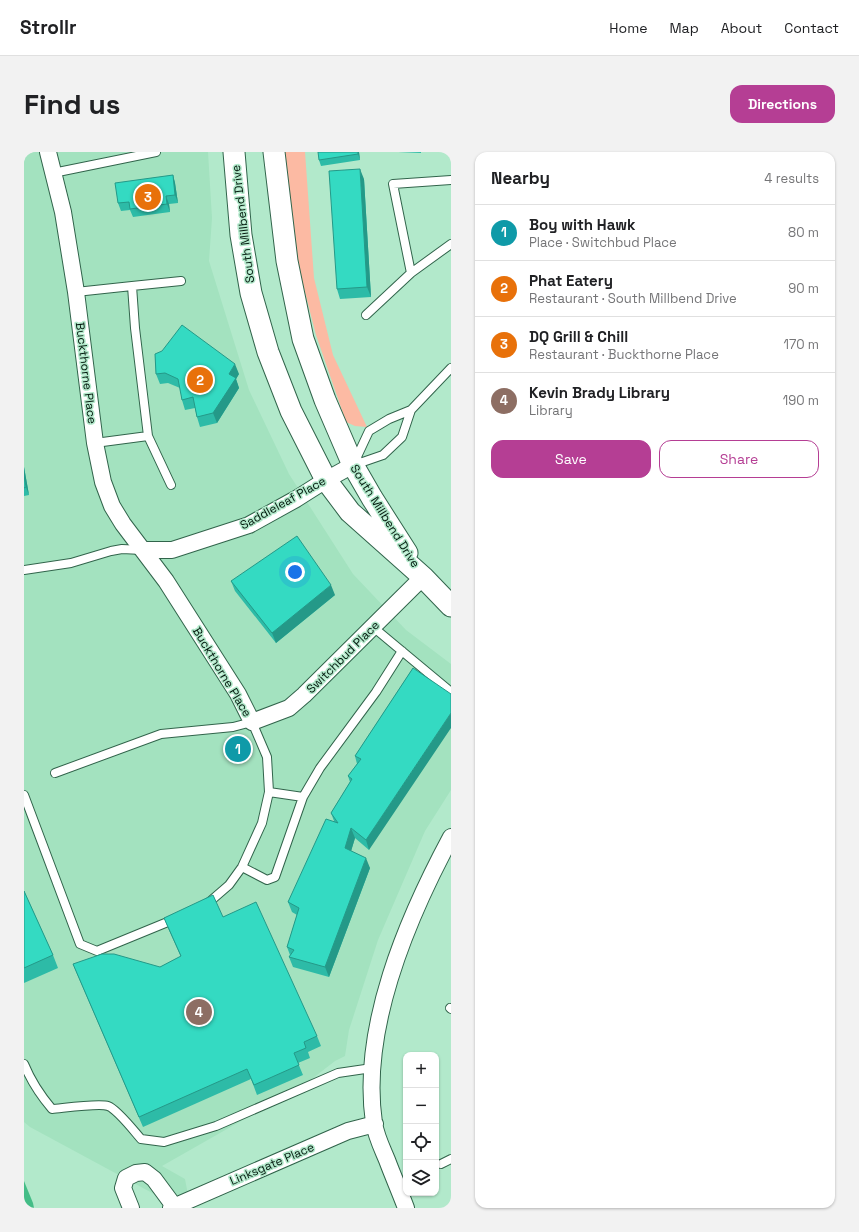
<!DOCTYPE html>
<html lang="en">
<head>
<meta charset="utf-8">
<style>
	:root { --surface:#fff; --page:#f2f2f2; --text:#202124; --muted:#757577; --line:#e0e0e0; --accent:#b53e94 }
	body { margin:0; font-family:"Space Grotesk",sans-serif; background:var(--page); color:var(--text) }
	.controls { position:absolute; right:12px; bottom:12px; display:grid; overflow:hidden; border-radius:8px; box-shadow:0 1px 3px #0004 }
	.controls button { width:36px; height:36px; display:grid; place-items:center; padding:0; border:0; border-bottom:1px solid var(--line); background:var(--surface); color:var(--text); font:20px sans-serif }
	.you { position:absolute; left:271px; top:420px; width:14px; height:14px; margin:-10px; border:3px solid #fff; border-radius:50%; background:#1a73e8; box-shadow:0 0 0 6px #1a73e833 }
	.badge { display:grid; place-items:center; width:26px; height:26px; border-radius:50%; background:var(--accent); color:#fff; font-size:13px; font-weight:700 }
	.pin { position:absolute; translate:-50% -50%; border:2px solid #fff; box-shadow:0 1px 4px #0006 }
	.list { margin:0; padding:0; list-style:none }
	h2 { display:flex; justify-content:space-between; align-items:center; height:52px; margin:0; padding:0 16px; font-size:17px }
	h2 small { font-size:13px; font-weight:400; color:var(--muted) }
	.list li { display:grid; grid-template-columns:26px 1fr auto; gap:12px; align-items:center; box-sizing:border-box; height:56px; padding:0 16px; border-top:1px solid var(--line) }
	.list b { display:block; font-size:15px; white-space:nowrap }
	.list p { margin:0; font-size:13px; white-space:nowrap; color:var(--muted) }
	.list em { font-size:13px; font-style:normal; color:var(--muted) }
	.actions { display:flex; gap:8px; padding:12px 16px }
	.actions a { flex:1; padding:9px 0; border:1px solid var(--accent); border-radius:12px; text-align:center; font-size:14px; color:var(--accent) }
	.actions .main { background:var(--accent); color:#fff }
	.icon { flex:none; width:22px; height:22px; fill:none; stroke:currentColor; stroke-width:2; stroke-linecap:round; stroke-linejoin:round }
	.map { position:relative; flex:none; width:427px; height:1056px; overflow:hidden; border-radius:12px }
	header { display:flex; align-items:center; gap:24px; box-sizing:border-box; height:56px; padding:0 20px; background:var(--surface); border-bottom:1px solid var(--line) }
	header strong { font-size:19px }
	nav { display:flex; gap:22px; margin-inline-start:auto; font-size:14px }
	.intro { display:flex; align-items:center; justify-content:space-between; box-sizing:border-box; height:96px; padding:0 24px }
	h1 { margin:0; font-size:28px }
	.button { padding:10px 18px; border-radius:12px; background:var(--accent); color:#fff; font-size:14px; font-weight:700 }
	main { display:flex; gap:24px; padding:0 24px }
	aside { flex:1; background:var(--surface); border-radius:12px; box-shadow:0 1px 3px #0004 }
	.map>svg:first-child { display:block }
</style>
</head>
<body>
<header>
<strong>Strollr</strong>
<nav><a>Home</a><a>Map</a><a>About</a><a>Contact</a></nav>
</header>
<div class="intro"><h1>Find us</h1><a class="button">Directions</a></div>
<main>
<div class="map">
<svg width="427" height="1056" viewBox="0 0 427 1056">
	<rect width="100%" height="100%" fill="#b2e9cb"/>
	<!-- built -->
	<path fill="#a3e2bf" d="M0,0h184l4,66 -3,43 40,129 40,84 64,100 53,56 45,34v126l-26,41 -47,109 -29,90 -4,26 -10,5 -31,24 -142,81 23,13 4,21 6,8h-15l-150,-81 -6,-5z"/>
	<!-- green -->
	<path fill="#fcbaa3" d="M260,0h21l9,126 19,77 34,72 -12,-1 -9,-4 -30,-87 -18,-70z"/>
	<!-- water -->
	<path fill="#44bd87" d="M0,1029l9,22 1,5h-10z"/>
	<g fill="none" stroke-linecap="round" stroke-linejoin="round">
		<defs>
			<path id="service" d="M29,21l103,-21
				M427,28l-58,4 18,89 40,-29
				M52,140l56,-6
				M342,163l45,-42
				M124,284l-13,-108 -3,-42 49,-5
				M71,291l53,-7 23,49
				M331,309l14,-30 20,-12 22,-9 40,-42
				M330,313l29,-10 19,-18 9,-27
				M0,418l47,-7 40,-12 11,-2 20,1
				M349,475l78,65
				M31,621l106,-39 72,-7 19,-5 15,35 2,35 -7,31 -20,44 -13,18 -22,19
				M245,640l34,5 17,-29 56,-76 26,-41
				M0,643l56,149 17,7 78,-32
				M218,715l25,13 8,-3 28,-80
				M426,856l1,1
				M0,912c7,17 16,31 28,45 12,-1 47,-6 56,-3 9,3 26,25 33,33l23,3 52,-16 122,-53 34,-5
				M417,1012l10,-5"/>
			<path id="minor" d="M24,0l15,60 13,80 19,151 8,39 9,24 11,18 43,57 72,113 14,28 37,-14 15,-13 119,-118
				M119,398h29l77,-25 47,-26 30,-19 27,-15
				M107,1056l-8,-20 3,-10 10,-5 9,-1 9,7 20,27
				M147,1056l177,-77 27,-7
				M382,1056c-6,-16 -13,-32 -19,-48 -5,-12 -11,-24 -13,-37 -14,-95 33,-204 77,-286"/>
			<path id="tertiary" d="M210,0l7,83 10,58 17,59 23,59 35,69 24,32 73,65 28,29
				M250,0l13,109 16,78 22,61 28,65 19,33 35,55"/>
		</defs>
		<!-- service casing -->
		<use href="#service" stroke="#31644b" stroke-width="10"/>
		<!-- minor casing -->
		<use href="#minor" stroke="#31644b" stroke-width="18"/>
		<!-- tertiary casing -->
		<use href="#tertiary" stroke="#31644b" stroke-width="23"/>
		<!-- service -->
		<use href="#service" stroke="#fff" stroke-width="8"/>
		<!-- minor -->
		<use href="#minor" stroke="#fff" stroke-width="16"/>
		<!-- tertiary -->
		<use href="#tertiary" stroke="#fff" stroke-width="21"/>
	</g>
	<!-- wall -->
	<path fill="#2dbba7" d="M335,0l1,8 -39,6 -2,-6z
		M374,0h23v1z
		M149,23l2,8 3,20 -9,1 1,8 -37,5 -3,-7 -9,1 -3,-8z
		M340,27l7,118 -31,2 -3,-10z
		M131,202l84,20 -3,5 3,9 -22,35 -17,4 -3,-10 -2,-9 -10,2 -3,-10 -2,-12 -12,-5 -8,1 -4,-10z
		M0,315l5,28 -5,1z
		M207,429l104,14 -59,48 -41,-52z
		M389,516l-44,182 -14,-12 -4,13 19,17 -41,109 -36,-10 -4,-10 1,-2 -3,-8 10,-32 -5,-3 -4,-10 46,-81 -3,-8 19,-31 -2,-6 9,-12 -2,-8z
		M0,739l29,64 5,13 -34,15z
		M199,765l94,119 4,10 -13,6 2,6 -12,5 5,12 -46,20 -6,-16 -108,48 -66,-153 -4,-10 87,3 21,-10 -13,-29 -4,-10z"/>
	<!-- shaded-wall -->
	<path fill="#249988" d="M334,0h1l1,8 -2,-6z
		M336,17l4,10 7,118 -4,-10z
		M149,23l2,8 3,20 -3,-8z
		M142,44l3,8 1,8 -3,-8z
		M211,212l4,10 -3,5 3,9 -22,35 -4,-10 16,-39z
		M0,315l5,28 -3,-8 -2,-12z
		M307,433l4,10 -59,48 -4,-10z
		M427,561v15l-82,122 -3,-10z
		M327,676l4,10 -6,20 -4,-10z
		M342,706l4,10 -41,109 -4,-10z"/>
	<!-- building -->
	<path fill="#34dac2" stroke="#249988" d="M294,0h40v2l-39,6z
		M336,17l7,118 -30,2 -8,-118z
		M149,23l2,20 -9,1 1,8 -37,5 -1,-7 -11,1 -3,-20z
		M158,173l53,39 -6,10 7,4 -23,35 -16,4 -4,-20 -11,3 -4,-21 -13,-6 -9,1 -1,-20 7,-3z
		M0,323l2,12 -2,1z
		M273,384l34,49 -59,48 -41,-52z
		M389,516l38,26v19l-85,127 -15,-12 -6,20 21,10 -41,109 -36,-10 5,-7 -7,-3 12,-39 -11,-6 38,-83 12,4 -7,-10 21,-34 -4,-3 13,-17 -6,-3z
		M0,739l29,64 -29,13z
		M189,743l10,22 33,-15 61,134 -13,6 2,6 -12,5 5,12 -45,20 -7,-16 -108,48 -66,-153 29,-10h12l46,13 21,-11 -17,-38z"/>
	<g text-anchor="middle" stroke-width="3" stroke-linejoin="round" paint-order="stroke">
		<!-- street labels -->
		<g font-size="12" fill="#03180d" stroke="#b2e9cb">
			<text transform="translate(219 72) rotate(-97)" y="4">South Millbend Drive</text>
			<text transform="translate(62 221) rotate(83)" y="4">Buckthorne Place</text>
			<text transform="translate(259 351) rotate(-29)" y="4">Saddleleaf Place</text>
			<text transform="translate(361 364) rotate(58)" y="4">South Millbend Drive</text>
			<text transform="translate(319 505) rotate(-45)" y="4">Switchbud Place</text>
			<text transform="translate(198 520) rotate(59)" y="4">Buckthorne Place</text>
			<text transform="translate(248 1012) rotate(-23)" y="4">Linksgate Place</text>
		</g>
	</g>
</svg>
<div class="controls">
<button>+</button>
<button>−</button>
<button><svg class="icon" aria-label="locate" viewBox="0 0 24 24"><circle cx="12" cy="12" r="6"/><path d="M12 2v4M12 18v4M2 12h4M18 12h4"/></svg></button>
<button><svg class="icon" aria-label="layers" viewBox="0 0 24 24"><path d="M12 4l9 5-9 5-9-5zM3 14l9 5 9-5"/></svg></button>
</div>
<div class="you"></div>
<div class="pin badge" style="left:214px;top:597px;background:#0f9aa8">1</div>
<div class="pin badge" style="left:176px;top:228px;background:#e8710a">2</div>
<div class="pin badge" style="left:124px;top:45px;background:#e8710a">3</div>
<div class="pin badge" style="left:175px;top:860px;background:#8d6e63">4</div>
</div>
<aside>
<h2>Nearby<small>4 results</small></h2>
<ul class="list">
<li><span class="badge" style="background:#0f9aa8">1</span><div><b>Boy with Hawk</b><p>Place · Switchbud Place</p></div><em>80 m</em></li>
<li><span class="badge" style="background:#e8710a">2</span><div><b>Phat Eatery</b><p>Restaurant · South Millbend Drive</p></div><em>90 m</em></li>
<li><span class="badge" style="background:#e8710a">3</span><div><b>DQ Grill &amp; Chill</b><p>Restaurant · Buckthorne Place</p></div><em>170 m</em></li>
<li><span class="badge" style="background:#8d6e63">4</span><div><b>Kevin Brady Library</b><p>Library</p></div><em>190 m</em></li>
</ul>
<div class="actions"><a class="main">Save</a><a>Share</a></div>
</aside>
</main>
</body>
</html>
